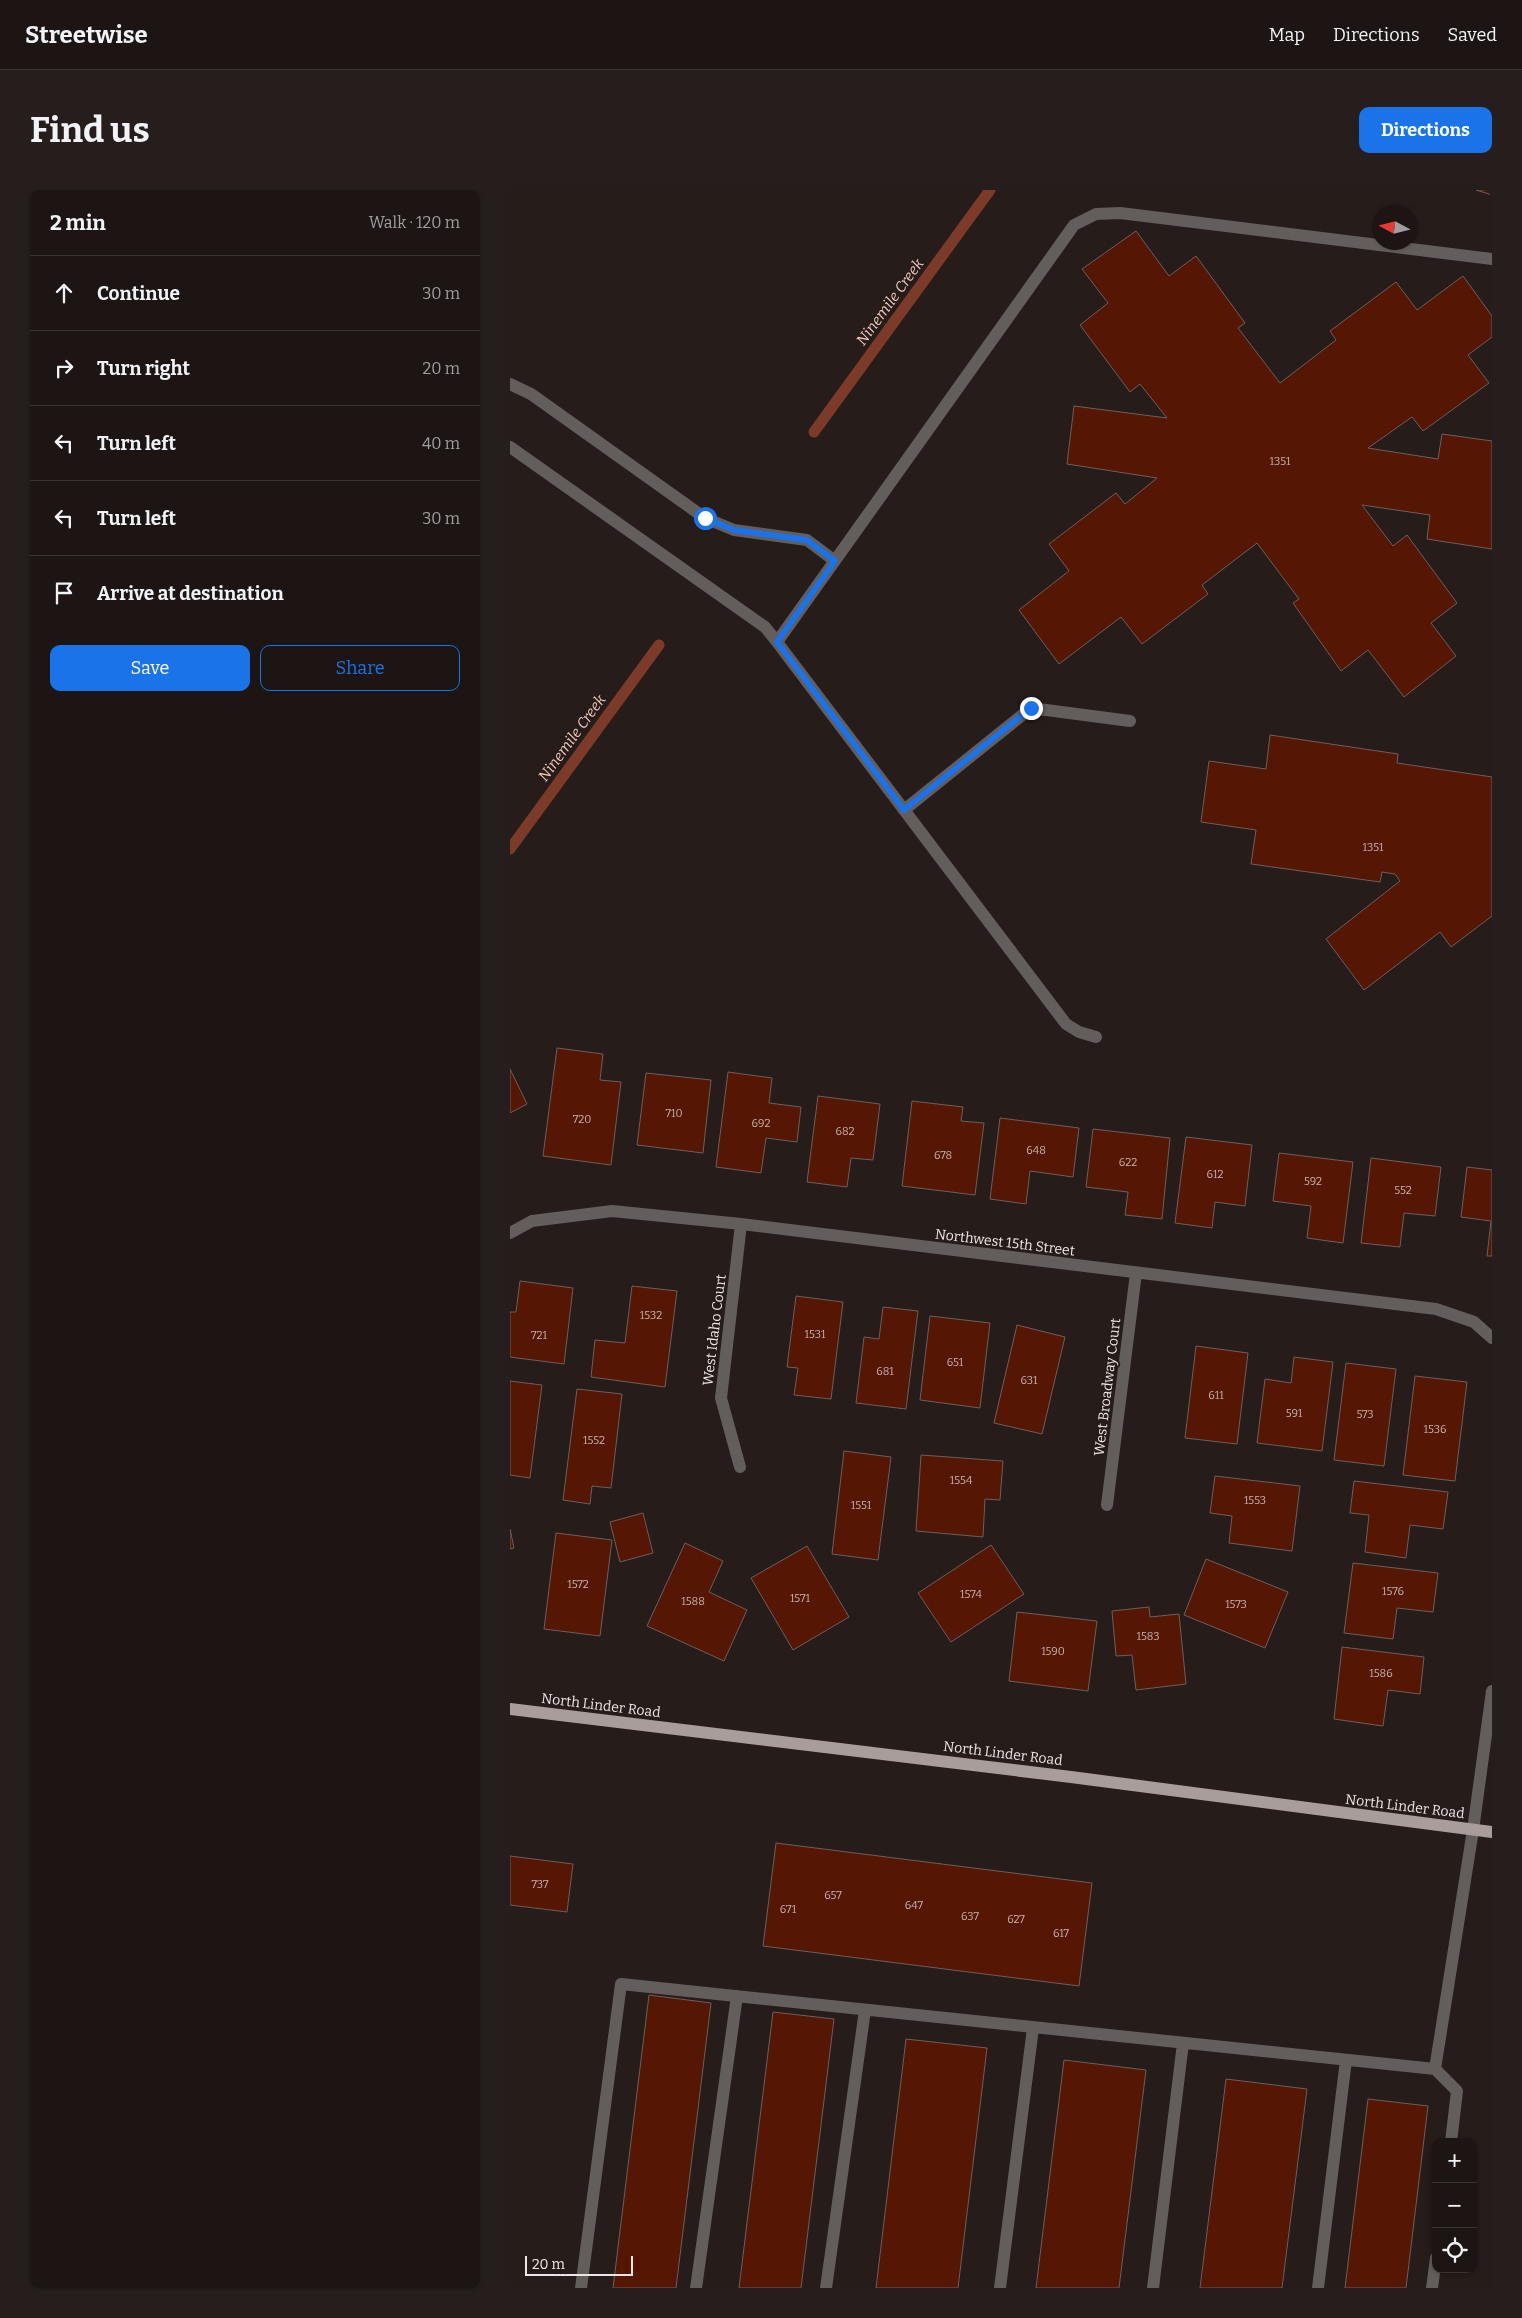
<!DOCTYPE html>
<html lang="en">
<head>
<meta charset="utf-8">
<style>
	:root { --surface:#1c1513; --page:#251e1c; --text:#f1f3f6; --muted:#a09fa0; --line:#3a3433; --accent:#1a73e8 }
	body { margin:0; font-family:Bitter,serif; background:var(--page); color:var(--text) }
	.controls { position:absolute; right:15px; bottom:15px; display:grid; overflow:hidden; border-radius:10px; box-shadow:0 1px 4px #0004 }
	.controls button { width:45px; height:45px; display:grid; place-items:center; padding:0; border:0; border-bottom:1px solid var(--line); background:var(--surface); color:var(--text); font:25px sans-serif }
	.compass { position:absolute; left:862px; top:15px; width:45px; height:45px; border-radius:50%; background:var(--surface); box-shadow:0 1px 4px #0004; rotate:277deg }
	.scale { position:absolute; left:15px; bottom:12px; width:108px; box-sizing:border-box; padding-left:5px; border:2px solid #ede6e4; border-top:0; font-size:14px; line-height:18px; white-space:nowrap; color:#ede6e4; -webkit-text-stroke:4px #261c19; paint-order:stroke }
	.stop { position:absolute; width:15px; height:15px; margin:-11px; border:4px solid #1a73e8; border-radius:50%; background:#fff }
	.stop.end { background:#1a73e8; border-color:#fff; box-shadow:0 1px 5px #0008 }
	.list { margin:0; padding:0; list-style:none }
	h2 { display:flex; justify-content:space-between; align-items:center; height:65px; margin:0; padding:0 20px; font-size:21px }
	h2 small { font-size:16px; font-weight:400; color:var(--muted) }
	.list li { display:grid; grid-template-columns:32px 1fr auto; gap:15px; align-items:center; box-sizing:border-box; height:75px; padding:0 20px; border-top:1px solid var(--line) }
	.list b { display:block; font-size:19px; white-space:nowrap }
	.list em { font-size:16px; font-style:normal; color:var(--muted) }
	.actions { display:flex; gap:10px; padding:15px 20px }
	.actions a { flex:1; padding:11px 0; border:1px solid var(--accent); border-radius:10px; text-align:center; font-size:18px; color:var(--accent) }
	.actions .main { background:var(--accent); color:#fff }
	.icon { flex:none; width:28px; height:28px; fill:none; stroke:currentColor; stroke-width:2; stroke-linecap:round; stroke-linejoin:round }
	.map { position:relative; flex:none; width:982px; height:2098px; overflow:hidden; border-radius:10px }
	header { display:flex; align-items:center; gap:30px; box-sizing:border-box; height:70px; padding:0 25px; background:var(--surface); border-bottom:1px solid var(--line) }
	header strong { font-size:24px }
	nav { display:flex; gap:28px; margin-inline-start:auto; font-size:18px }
	.intro { display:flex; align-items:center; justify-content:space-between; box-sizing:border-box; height:120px; padding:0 30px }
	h1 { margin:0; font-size:35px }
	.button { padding:12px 22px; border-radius:10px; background:var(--accent); color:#fff; font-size:18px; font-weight:700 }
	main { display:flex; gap:30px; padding:0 30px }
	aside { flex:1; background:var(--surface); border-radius:10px; box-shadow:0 1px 4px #0004 }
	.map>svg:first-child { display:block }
</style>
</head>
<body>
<header>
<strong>Streetwise</strong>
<nav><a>Map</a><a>Directions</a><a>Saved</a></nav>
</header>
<div class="intro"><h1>Find us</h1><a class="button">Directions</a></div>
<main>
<aside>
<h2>2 min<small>Walk · 120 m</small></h2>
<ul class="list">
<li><svg class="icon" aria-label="ahead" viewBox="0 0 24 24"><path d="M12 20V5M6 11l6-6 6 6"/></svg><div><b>Continue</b></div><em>30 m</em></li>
<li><svg class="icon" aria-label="right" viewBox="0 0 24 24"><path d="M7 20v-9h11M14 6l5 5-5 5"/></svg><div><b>Turn right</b></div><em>20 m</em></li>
<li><svg class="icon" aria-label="left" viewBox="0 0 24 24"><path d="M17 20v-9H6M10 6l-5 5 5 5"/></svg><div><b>Turn left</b></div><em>40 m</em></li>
<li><svg class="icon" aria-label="left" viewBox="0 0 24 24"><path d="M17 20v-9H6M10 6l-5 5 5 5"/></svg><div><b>Turn left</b></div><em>30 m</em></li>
<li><svg class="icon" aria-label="arrive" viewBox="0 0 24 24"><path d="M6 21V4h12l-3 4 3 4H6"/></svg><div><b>Arrive at destination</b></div></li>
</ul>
<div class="actions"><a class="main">Save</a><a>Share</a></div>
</aside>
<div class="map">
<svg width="982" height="2098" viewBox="0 0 982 2098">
	<rect width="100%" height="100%" fill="#261c19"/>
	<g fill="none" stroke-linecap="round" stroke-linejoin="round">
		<!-- stream -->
		<path stroke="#7c3b29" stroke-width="11" d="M304,242l176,-242
			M0,659l149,-204"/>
	</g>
	<!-- building -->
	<path fill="#551704" stroke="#6b5f5c" d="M966,0h16v5z
		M626,41l33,45 27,-20 49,67 -7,5 42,55 56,-43 -6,-9 66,-49 21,28 46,-34 29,40v21l-24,18 21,28 -66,48 -11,-14 -44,31 70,11 4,-25 50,7v108l-65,-10 3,-24 -68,-10 31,41 14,-11 50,68 -26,20 25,33 -52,41 -36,-47 -27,21 -48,-68 6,-4 -42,-56 -55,42 6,9 -66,50 -21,-27 -62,47 -40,-54 50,-39 -20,-27 67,-51 9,11 32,-26 -90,-14 7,-58 93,12 -27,-34 -10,8 -50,-67 28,-22 -26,-34z
		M760,545l128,19 -1,9 95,14v139l-41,31 -11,-15 -76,58 -38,-51 74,-58 -5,-7 -13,-2 -2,10 -129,-18 5,-34 -55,-8 8,-61 57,8z
		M47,858l46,6 -3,26 21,2 -10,83 -68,-9z
		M0,879l17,35 -17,9z
		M218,882l44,6 -3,25 32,4 -4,35 -31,-4 -5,35 -45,-6z
		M136,883l65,7 -8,73 -66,-8z
		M308,906l62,8 -7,56 -22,-2 -4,29 -40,-5z
		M402,911l51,6 -2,14 23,2 -9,72 -73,-9z
		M490,928l79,10 -6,49 -43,-6 -4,33 -36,-5z
		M583,939l77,9 -8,81 -37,-4 3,-23 -42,-5z
		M676,947l66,8 -7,61 -30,-4 -3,26 -37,-5z
		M769,963l74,9 -10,81 -36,-5 4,-32 -38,-5z
		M861,968l70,9 -6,49 -31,-3 -4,34 -39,-4z
		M957,977l25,3v86h-5l4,-35 -30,-4z
		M10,1091l53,7 -9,76 -54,-7v-45h6z
		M122,1096l45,5 -12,96 -74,-10 4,-37 30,3z
		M286,1106l47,6 -12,97 -37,-4 4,-27 -11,-1z
		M373,1117l35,4 -12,98 -50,-6 8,-66 15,2z
		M420,1126l60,7 -10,85 -60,-8z
		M507,1135l48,12 -23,97 -48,-11z
		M686,1156l52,7 -11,91 -52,-6z
		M784,1167l39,5 -11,89 -65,-8 8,-64 26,4z
		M836,1173l50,6 -12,97 -50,-6z
		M905,1186l52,6 -12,99 -52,-6z
		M0,1191l32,4 -12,93 -20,-3z
		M67,1199l45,5 -11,94 -19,-2 -2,18 -27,-4z
		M334,1261l47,6 -13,103 -46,-6z
		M411,1265l82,6 -3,39 -15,-1 -2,38 -67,-6z
		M705,1286l85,10 -8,65 -63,-8 3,-27 -22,-3z
		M844,1291l94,11 -5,37 -33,-4 -4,33 -41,-6 4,-37 -19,-2z
		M133,1323l10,40 -33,9 -10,-40z
		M0,1339l4,19 -4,1z
		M46,1343l56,7 -12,96 -56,-7z
		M175,1353l38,18 -14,31 38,18 -23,51 -77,-35z
		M481,1355l33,49 -73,48 -33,-49z
		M297,1356l42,71 -56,33 -42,-72z
		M696,1369l82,33 -23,56 -81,-33z
		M843,1373l85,10 -5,39 -36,-4 -4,31 -49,-6z
		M639,1417l1,10 29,-3 7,70 -50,6 -4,-35 -16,1 -4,-45z
		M507,1422l80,9 -9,70 -79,-10z
		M832,1457l82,10 -4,37 -32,-4 -5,36 -49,-7z
		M266,1653l316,40 -13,103 -316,-40z
		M0,1666l63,8 -6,48 -57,-7z
		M139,1805l62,8 -35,285h-63z
		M263,1822l61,7 -33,269h-62z
		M396,1849l81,9 -29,240h-82z
		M554,1870l82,10 -27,218h-83z
		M716,1889l81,10 -25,199h-82z
		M858,1909l60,7 -22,182h-61z"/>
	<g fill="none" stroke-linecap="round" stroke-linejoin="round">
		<!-- minor -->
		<path stroke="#635d5c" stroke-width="12" d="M0,194l21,10 174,124 29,12 73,10 28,21
			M0,257l255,180 12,15
			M394,620l127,-102 99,13
			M586,847l-17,-5 -13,-8 -289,-382 297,-417 22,-11 24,-1 372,46
			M0,1043l22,-12 80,-10 129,13 695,85 38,13 18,16
			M230,1277l-19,-69 20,-174
			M597,1315l29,-232
			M925,1879l22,22 -6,51
			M71,2098l40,-304 814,85 38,-239 19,-139
			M186,2098l41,-292
			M316,2098l39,-278
			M490,2098l33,-260
			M643,2098l30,-245
			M808,2098l28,-228
			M922,2098l4,-30"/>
		<!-- major -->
		<path stroke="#a89d9a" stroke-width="12" d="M0,1519l561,68 421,55"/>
	</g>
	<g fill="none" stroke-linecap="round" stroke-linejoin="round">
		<!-- route -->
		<path stroke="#1a73e8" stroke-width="6" d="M195,328l29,12 73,10 28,21 -58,81 127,168 127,-102"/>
	</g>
	<g text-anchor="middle" stroke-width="4" stroke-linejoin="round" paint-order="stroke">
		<!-- number labels -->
		<g font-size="11" fill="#c7b2ac">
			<text x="770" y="275">1351</text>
			<text x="863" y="661">1351</text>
			<text x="164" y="927">710</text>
			<text x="72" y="933">720</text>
			<text x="251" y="937">692</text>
			<text x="335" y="945">682</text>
			<text x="526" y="964">648</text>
			<text x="433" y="969">678</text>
			<text x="618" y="976">622</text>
			<text x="705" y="988">612</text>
			<text x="803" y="995">592</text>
			<text x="893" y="1004">552</text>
			<text x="141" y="1129">1532</text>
			<text x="305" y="1148">1531</text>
			<text x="29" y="1149">721</text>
			<text x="445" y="1176">651</text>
			<text x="375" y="1185">681</text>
			<text x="519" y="1194">631</text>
			<text x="706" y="1209">611</text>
			<text x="784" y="1227">591</text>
			<text x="855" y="1228">573</text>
			<text x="925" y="1243">1536</text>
			<text x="84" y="1254">1552</text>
			<text x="451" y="1294">1554</text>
			<text x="745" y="1314">1553</text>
			<text x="351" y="1319">1551</text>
			<text x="68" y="1398">1572</text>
			<text x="883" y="1405">1576</text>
			<text x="461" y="1408">1574</text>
			<text x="290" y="1412">1571</text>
			<text x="183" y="1415">1588</text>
			<text x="726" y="1418">1573</text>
			<text x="638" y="1450">1583</text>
			<text x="543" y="1465">1590</text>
			<text x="871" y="1487">1586</text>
			<text x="30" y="1698">737</text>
			<text x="323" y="1709">657</text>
			<text x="404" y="1719">647</text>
			<text x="278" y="1723">671</text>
			<text x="460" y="1730">637</text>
			<text x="506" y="1733">627</text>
			<text x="551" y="1747">617</text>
		</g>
		<!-- street labels -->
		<g font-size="14" fill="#ede6e4" stroke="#261c19">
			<text transform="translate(495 1052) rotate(7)" y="5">Northwest 15th Street</text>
			<text transform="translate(204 1140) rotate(-83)" y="5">West Idaho Court</text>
			<text transform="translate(597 1197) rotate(-83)" y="5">West Broadway Court</text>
			<text transform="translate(91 1515) rotate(7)" y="5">North Linder Road</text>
			<text transform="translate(493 1563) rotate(7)" y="5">North Linder Road</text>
			<text transform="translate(895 1616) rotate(7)" y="5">North Linder Road</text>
		</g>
		<!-- water labels -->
		<g font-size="15" font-style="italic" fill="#f2c9bd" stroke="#261c19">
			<text transform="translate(380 112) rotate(-54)" y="5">Ninemile Creek</text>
			<text transform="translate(62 548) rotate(-54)" y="5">Ninemile Creek</text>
		</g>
	</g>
</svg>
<div class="controls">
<button>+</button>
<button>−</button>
<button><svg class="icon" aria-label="locate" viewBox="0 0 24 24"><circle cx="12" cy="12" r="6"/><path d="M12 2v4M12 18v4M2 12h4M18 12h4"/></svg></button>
</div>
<svg class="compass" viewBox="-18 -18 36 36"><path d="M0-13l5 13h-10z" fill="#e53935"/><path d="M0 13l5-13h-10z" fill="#a09fa0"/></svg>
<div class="scale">20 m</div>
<div class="stop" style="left:195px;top:328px"></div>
<div class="stop end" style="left:521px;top:518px"></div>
</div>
</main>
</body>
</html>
